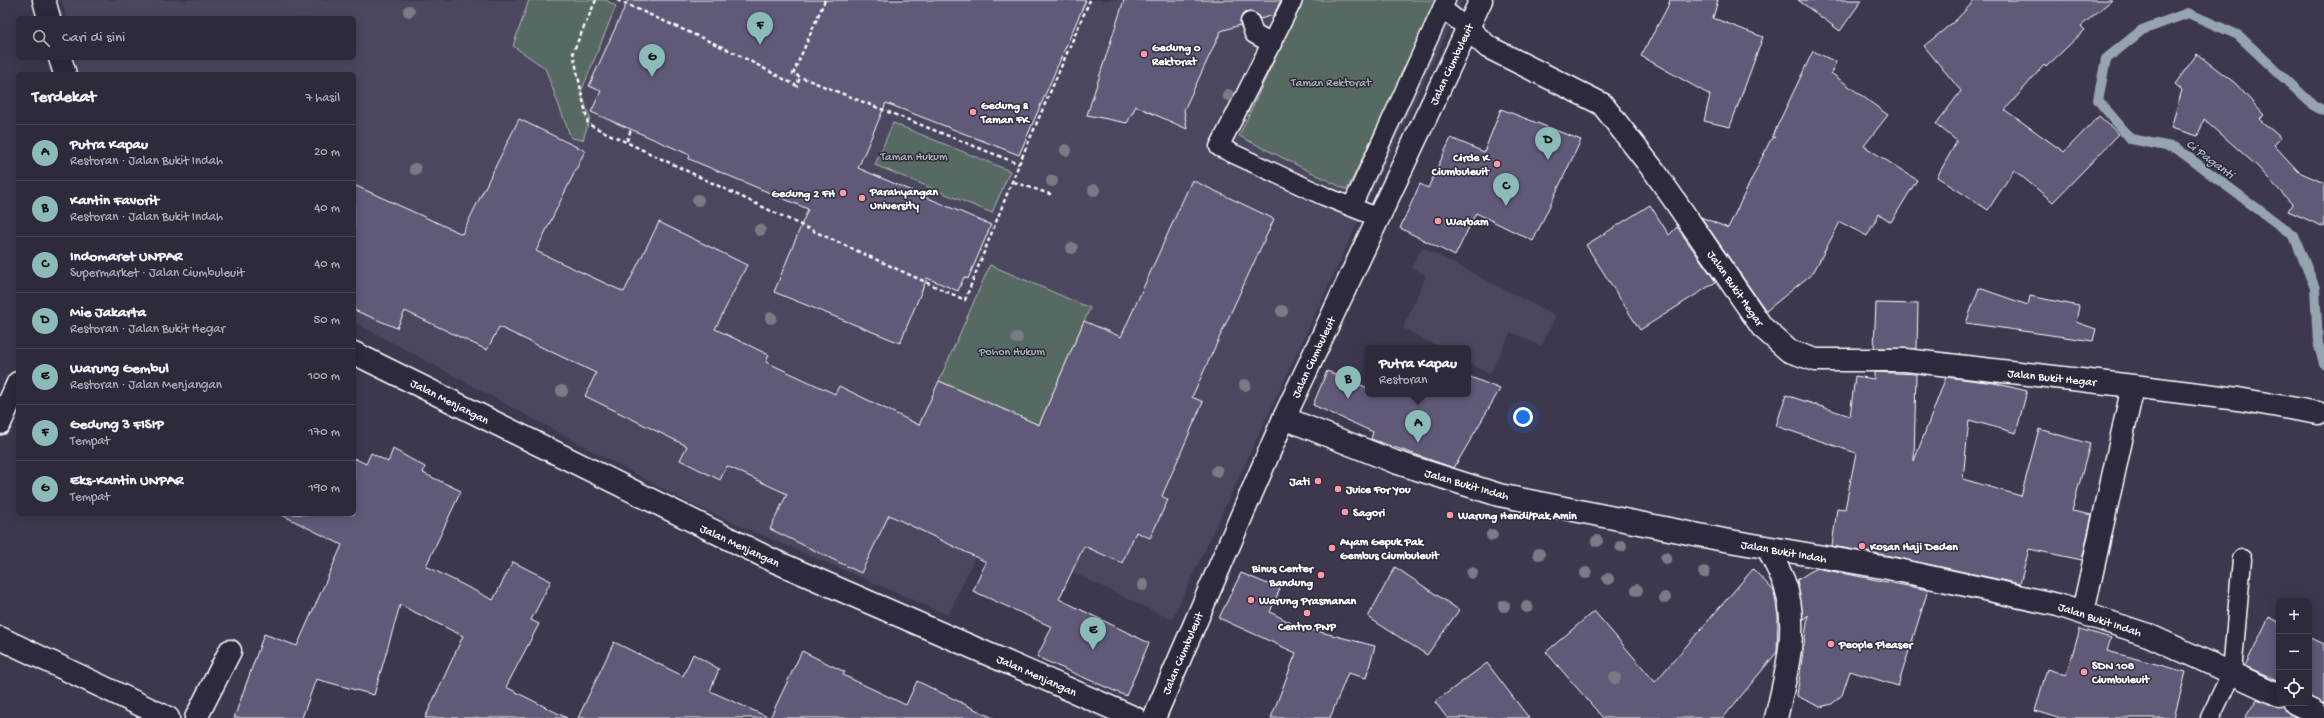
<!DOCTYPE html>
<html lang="id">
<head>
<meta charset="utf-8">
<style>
	:root { --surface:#2e2a3b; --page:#3a3646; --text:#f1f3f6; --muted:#a7a7af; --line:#494655; --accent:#8bbbb9 }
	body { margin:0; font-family:"Gochi Hand",sans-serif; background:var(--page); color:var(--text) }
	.controls { position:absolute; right:12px; bottom:12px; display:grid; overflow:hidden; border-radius:6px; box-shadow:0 2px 10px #0003 }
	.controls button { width:36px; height:36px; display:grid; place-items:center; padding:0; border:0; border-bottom:1px solid var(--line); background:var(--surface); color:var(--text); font:20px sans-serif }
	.you { position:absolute; left:1523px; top:417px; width:14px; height:14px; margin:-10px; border:3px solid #fff; border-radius:50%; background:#1a73e8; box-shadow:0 0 0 6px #1a73e833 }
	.badge { display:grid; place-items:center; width:26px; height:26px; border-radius:50%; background:var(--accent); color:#111; font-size:13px; font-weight:700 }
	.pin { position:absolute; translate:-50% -33px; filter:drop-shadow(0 1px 2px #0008) }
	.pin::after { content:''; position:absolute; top:21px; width:14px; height:12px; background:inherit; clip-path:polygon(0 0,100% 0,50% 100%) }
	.popup { position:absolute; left:1365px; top:345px; width:106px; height:52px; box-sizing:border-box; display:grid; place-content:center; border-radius:6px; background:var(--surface); filter:drop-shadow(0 1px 3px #0005); font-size:13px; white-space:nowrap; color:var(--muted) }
	.popup b { font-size:15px; color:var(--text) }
	.popup::after { content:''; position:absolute; left:50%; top:100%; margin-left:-8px; border:8px solid transparent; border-top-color:var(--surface) }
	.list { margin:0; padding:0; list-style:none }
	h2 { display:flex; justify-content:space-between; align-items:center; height:52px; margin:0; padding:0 16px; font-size:17px }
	h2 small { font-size:13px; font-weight:400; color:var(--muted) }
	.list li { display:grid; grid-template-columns:26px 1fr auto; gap:12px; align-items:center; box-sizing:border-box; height:56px; padding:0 16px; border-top:1px solid var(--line) }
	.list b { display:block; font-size:15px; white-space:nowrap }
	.list p { margin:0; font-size:13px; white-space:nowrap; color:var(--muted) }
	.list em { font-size:13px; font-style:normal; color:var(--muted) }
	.icon { flex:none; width:22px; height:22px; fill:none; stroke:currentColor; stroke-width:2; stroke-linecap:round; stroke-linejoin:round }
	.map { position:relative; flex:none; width:2324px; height:718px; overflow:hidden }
	.search { position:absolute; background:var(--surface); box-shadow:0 2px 10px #0003; left:16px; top:16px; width:340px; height:44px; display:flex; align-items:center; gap:10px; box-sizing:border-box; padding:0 14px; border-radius:6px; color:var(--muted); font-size:15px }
	.panel { position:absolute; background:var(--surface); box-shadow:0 2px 10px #0003; left:16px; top:72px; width:340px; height:444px; border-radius:6px }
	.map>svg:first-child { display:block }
</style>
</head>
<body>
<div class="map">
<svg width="2324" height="718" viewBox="0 0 2324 718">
	<rect width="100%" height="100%" fill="#3e384f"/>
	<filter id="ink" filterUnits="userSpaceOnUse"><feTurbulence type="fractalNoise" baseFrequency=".025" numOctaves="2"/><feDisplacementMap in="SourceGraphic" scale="8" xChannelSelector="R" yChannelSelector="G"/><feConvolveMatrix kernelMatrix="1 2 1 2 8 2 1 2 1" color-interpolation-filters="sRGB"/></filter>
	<g filter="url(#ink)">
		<!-- built -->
		<path fill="#4c465e" d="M62,0h1400l-290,620 -185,-89 -39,84 -253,-109 -341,-184v-248h-275l-4,-16h279v-40h-288z
			M1422,247l134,69 -15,30 -30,-14 -21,42 -22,-11v-15h-28l-37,-20 23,-52 -14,-9z"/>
		<!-- green -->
		<path fill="#576a64" stroke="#abb4b2" d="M529,0h77l10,6 -35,86 9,26 -7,22 -12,-2 -26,-70 -32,-22z
			M1302,0h136l-91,190 -108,-54z
			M893,123l117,48 -18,42 -117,-48z
			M990,265l100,43 -51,117 -100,-44z"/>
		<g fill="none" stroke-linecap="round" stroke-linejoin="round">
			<!-- stream -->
			<path stroke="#96a4b0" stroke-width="10" d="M2324,111l-11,-6 -75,-70 -50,-22 -46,17 -36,29 -8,41 33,39 45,9 118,88 21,52 3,55 6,20"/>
		</g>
		<!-- building -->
		<path fill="#605a78" stroke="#fff" d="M628,0h458l-67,155 -133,-52 -28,65 133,57 -23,54 -4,-2 -6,14 -31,-13 -27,65 -126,-51 34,-83 -119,-50 1,-4 -99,-43 10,-21 -12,-5z
			M1124,0h157l-7,15 -14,4 -3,-5 -10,-2 -5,3 -2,10 -19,6 -37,79 3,19 -51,-23 -9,17 -40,-8z
			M1670,0h48l-5,18 50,19 -33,90 -26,-6 6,-26 -69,-39 26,-48z
			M1798,0h64l-22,31z
			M1975,0h137l-31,26 4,4 -39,37 -2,-2 -39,45 59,42 35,-36 20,18 -66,68 -39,-32 -26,40 -51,-33 20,-36 -21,-17 25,-33 -37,-45 32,-26z
			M1813,51l23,11 -5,11 57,42 -24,31 53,34 -26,42 -12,-8 -12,22 -27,-14 -27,51 -47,38 -65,-94 27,11 42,-87 5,-4h-3z
			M2197,54l38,29 29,32 -5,4 22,19 -7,7 25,27 25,11v44l-36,-16 4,-7 -35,-38 -53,-47 -6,17 -27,-8 11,-38 -7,-6z
			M1501,109l80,31 -48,101 -57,-28 -21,43 -55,-28 20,-44 8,4 23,-50 33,14z
			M519,119l66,32 -49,100 88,41 35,-70 88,43 -32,64 54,26 -3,7 69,32 4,-8 80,39 20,-44 100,44 45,-104 37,16 71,-157 82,39 -82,178 11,5 -41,94 6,4 -18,38 -14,-6 -14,31 -38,-17 -25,53 90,44 -23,53 -89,-39 15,-30 -79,-36 13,-29 -97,-47 -28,58 -91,-44 17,-35 -60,-28 -7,14 -40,-20 7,-14 -102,-50 11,-23 -97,-46 -12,23 -82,-39 -8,17 -43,-18v-125l108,49z
			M1650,205l19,30 8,-8 39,55 -76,48 -54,-85z
			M1979,288l49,17 2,-9 49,10 -3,16 20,7 -3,12 -127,-18z
			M1876,303l42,1 -1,45 -43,-1z
			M1327,371l41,17v6h100v-18l32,13 -46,79 -83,-29 2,-7 -60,-27z
			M1874,372l42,2 -2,87 32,-84 48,6 33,8 -11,42 -47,-13 -6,59 58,17 18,-67 51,15 -18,67 20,4 -10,45 -53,-11 -9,35 -130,-28 -58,-10 5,-38 8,1 11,-56 -80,-27 10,-31 64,21 5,-40 19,3z
			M393,449l32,18 -2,6 38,18 -35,75 67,34 20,-38 38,19 -20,39 8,4 -33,63 61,31h-142l38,-82 -63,-31 -26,90 -58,-16 -14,39h-68l30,-84 33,12 45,-101 -62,-31h74v-56l12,6 5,-11 17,9z
			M1395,567l64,43 -32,45 -59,-38z
			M1816,568l112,22 -30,96 -48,-15 -8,24 -10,9 -12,3 -23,-11 11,-81 -5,5 -6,-40z
			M1753,569l21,22 4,25 -1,36 -54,66h-120l-57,-66 48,-41 61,71z
			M1241,573l39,16 -10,23 27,14 78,20 -9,32 -18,-5 -18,45h-59l25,-65 -77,-35z
			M2269,617l10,5v59l-34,-15z
			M2080,629l31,9 -4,13 79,21 -12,46h-116l-23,-7 12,-42 19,6z
			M2309,637l15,7v60l-15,-8z
			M614,642l69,34 10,-22 26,15 -9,22 60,27h-192z
			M802,651l43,21 -2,3 63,30 11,-24 76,37h-223z
			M1487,663l42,55h-82l-12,-16z
			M2257,699l17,7h9l6,8 8,4h-52z"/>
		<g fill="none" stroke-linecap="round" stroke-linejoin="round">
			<defs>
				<path id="lane" d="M1293,0l-74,147 105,49 55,22
					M1442,8l26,21
					M1250,22l4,12 18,10
					M1352,206l94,-206
					M2210,718l22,-46 10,-113"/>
				<path id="street" d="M44,0l5,18
					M1468,29l20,18 114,57 53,68 107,155 27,24 27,9h89l228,26
					M60,58l5,16
					M354,353l418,207 363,158
					M1284,418l111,44 104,33 225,45 164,28 170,37 90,30 131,60
					M0,423l18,-40
					M1768,548c5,11 11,22 16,34 16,43 2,93 -8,136
					M2083,612l50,-226 105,13 80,14
					M0,638l168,80
					M2295,703l19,9 8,6
					M196,718l34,-67"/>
				<path id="secondary" d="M1154,718l130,-300 197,-418"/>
			</defs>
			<!-- lane casing -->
			<use href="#lane" stroke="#fff" stroke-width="21"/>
			<!-- street casing -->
			<use href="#street" stroke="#fff" stroke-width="25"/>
			<!-- secondary casing -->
			<use href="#secondary" stroke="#fff" stroke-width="25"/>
			<!-- path -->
			<path stroke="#fff" stroke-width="2.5" stroke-dasharray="4 3" stroke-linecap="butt" d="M596,0l-23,52 15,72 219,104 158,72 54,-136 71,-164
				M617,0l114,51 66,35 3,-9
				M825,0l-32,74 226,90
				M627,141l4,-12
				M1014,182l39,13"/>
			<!-- lane -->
			<use href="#lane" stroke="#2f2a3d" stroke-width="18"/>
			<!-- street -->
			<use href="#street" stroke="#2f2a3d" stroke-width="22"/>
			<!-- secondary -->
			<use href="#secondary" stroke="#2f2a3d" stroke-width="22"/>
		</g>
		<!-- trees -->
		<g fill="#7a7c85">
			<circle cx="409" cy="11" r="6"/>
			<circle cx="1228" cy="95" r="6"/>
			<circle cx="1066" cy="150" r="6"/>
			<circle cx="415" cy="169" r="6"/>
			<circle cx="1052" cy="181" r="6"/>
			<circle cx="1094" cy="190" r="6"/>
			<circle cx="698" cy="200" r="6"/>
			<circle cx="760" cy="230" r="6"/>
			<circle cx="1072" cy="248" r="6"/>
			<circle cx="1282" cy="311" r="6"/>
			<circle cx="771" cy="318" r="6"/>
			<circle cx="1017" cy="338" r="6"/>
			<circle cx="1245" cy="385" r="6"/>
			<circle cx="562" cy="391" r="6"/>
			<circle cx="1217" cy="471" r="6"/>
			<circle cx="1492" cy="535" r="6"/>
			<circle cx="1597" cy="541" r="6"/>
			<circle cx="1621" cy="546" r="6"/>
			<circle cx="1539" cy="554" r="6"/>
			<circle cx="1666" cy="558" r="6"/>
			<circle cx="1704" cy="572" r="6"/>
			<circle cx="1472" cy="573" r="6"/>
			<circle cx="1586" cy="573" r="6"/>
			<circle cx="1608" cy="579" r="6"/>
			<circle cx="1143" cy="585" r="6"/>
			<circle cx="1637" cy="590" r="6"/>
			<circle cx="1665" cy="598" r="6"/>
			<circle cx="1504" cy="606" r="6"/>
			<circle cx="1527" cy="607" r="6"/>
			<circle cx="1615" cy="678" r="6"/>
		</g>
	</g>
	<!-- markers -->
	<g fill="#ff9aa2" stroke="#2f2a3d" stroke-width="1.5">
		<circle cx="1144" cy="54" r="4"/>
		<circle cx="973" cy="112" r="4"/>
		<circle cx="1497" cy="164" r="4"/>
		<circle cx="843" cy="193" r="4"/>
		<circle cx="862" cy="198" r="4"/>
		<circle cx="1438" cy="221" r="4"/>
		<circle cx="1318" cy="481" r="4"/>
		<circle cx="1338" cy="489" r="4"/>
		<circle cx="1345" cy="512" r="4"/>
		<circle cx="1450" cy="515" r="4"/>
		<circle cx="1862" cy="546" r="4"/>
		<circle cx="1332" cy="548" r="4"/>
		<circle cx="1321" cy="575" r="4"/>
		<circle cx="1251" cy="600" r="4"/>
		<circle cx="1307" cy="613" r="4"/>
		<circle cx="1831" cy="644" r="4"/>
		<circle cx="2084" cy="672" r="4"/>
	</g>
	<g text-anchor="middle" stroke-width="3" stroke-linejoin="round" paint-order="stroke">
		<!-- poi labels -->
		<g font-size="12" font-weight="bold" fill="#fff" stroke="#2f2a3d" text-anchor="start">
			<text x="1152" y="51">Gedung 0<tspan x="1152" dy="14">Rektorat</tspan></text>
			<text x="981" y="109">Gedung &amp;<tspan x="981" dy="14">Taman FK</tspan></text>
			<text x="1489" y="161" text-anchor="end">Circle K<tspan x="1489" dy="14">Ciumbuleuit</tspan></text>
			<text x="870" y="195">Parahyangan<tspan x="870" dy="14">University</tspan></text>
			<text x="835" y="197" text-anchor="end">Gedung 2 FH</text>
			<text x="1446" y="225">Warbam</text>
			<text x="1310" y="485" text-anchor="end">Jati</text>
			<text x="1346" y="493">Juice For You</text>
			<text x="1353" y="516">Sagori</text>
			<text x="1458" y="519">Warung Hendi/Pak Amin</text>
			<text x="1340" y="545">Ayam Gepuk Pak<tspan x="1340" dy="14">Gembus Ciumbuleuit</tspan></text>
			<text x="1870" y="550">Kosan Haji Deden</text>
			<text x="1313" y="572" text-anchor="end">Binus Center<tspan x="1313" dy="14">Bandung</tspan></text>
			<text x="1259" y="604">Warung Prasmanan</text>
			<text x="1307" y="630" text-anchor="middle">Centro PNP</text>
			<text x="1839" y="648">People Pleaser</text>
			<text x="2092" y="669">SDN 108<tspan x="2092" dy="14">Ciumbuleuit</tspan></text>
		</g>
		<!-- street labels -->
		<g font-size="12" fill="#fff" stroke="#2f2a3d">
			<text transform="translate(1451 64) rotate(-65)" y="4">Jalan Ciumbuleuit</text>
			<text transform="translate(1736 288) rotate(55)" y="4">Jalan Bukit Hegar</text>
			<text transform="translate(1313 357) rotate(-65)" y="4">Jalan Ciumbuleuit</text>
			<text transform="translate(2052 377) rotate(6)" y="4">Jalan Bukit Hegar</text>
			<text transform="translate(450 401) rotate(27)" y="4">Jalan Menjangan</text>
			<text transform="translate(1467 484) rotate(16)" y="4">Jalan Bukit Indah</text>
			<text transform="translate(740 545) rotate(25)" y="4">Jalan Menjangan</text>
			<text transform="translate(1784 551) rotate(10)" y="4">Jalan Bukit Indah</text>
			<text transform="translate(2100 619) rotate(18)" y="4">Jalan Bukit Indah</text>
			<text transform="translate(1182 653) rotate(-67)" y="4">Jalan Ciumbuleuit</text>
			<text transform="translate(1037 675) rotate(24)" y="4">Jalan Menjangan</text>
		</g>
		<!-- park labels -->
		<g font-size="12" fill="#abb4b2" stroke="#2f2a3d">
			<text x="1331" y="86">Taman Rektorat</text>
			<text x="914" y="160">Taman Hukum</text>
			<text x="1012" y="355">Pohon Hukum</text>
		</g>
		<!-- water labels -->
		<g font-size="13" font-style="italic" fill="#a8b4bd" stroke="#2f2a3d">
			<text transform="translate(2211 158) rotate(37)" y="5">Ci Paganti</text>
		</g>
	</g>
</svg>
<div class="controls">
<button>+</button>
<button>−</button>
<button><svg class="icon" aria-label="locate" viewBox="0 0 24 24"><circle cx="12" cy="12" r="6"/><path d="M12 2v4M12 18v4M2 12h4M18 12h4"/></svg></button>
</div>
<div class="you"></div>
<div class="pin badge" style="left:1418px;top:443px">A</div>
<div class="popup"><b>Putra Kapau</b>Restoran</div>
<div class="pin badge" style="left:1348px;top:399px">B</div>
<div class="pin badge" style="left:1506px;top:206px">C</div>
<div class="pin badge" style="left:1548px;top:160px">D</div>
<div class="pin badge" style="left:1093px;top:650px">E</div>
<div class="pin badge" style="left:760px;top:45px">F</div>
<div class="pin badge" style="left:652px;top:77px">G</div>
<div class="search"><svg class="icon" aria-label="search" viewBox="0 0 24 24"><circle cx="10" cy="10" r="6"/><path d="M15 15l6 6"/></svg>Cari di sini</div>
<section class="panel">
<h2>Terdekat<small>7 hasil</small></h2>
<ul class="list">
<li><span class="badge">A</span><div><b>Putra Kapau</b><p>Restoran · Jalan Bukit Indah</p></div><em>20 m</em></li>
<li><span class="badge">B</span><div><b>Kantin Favorit</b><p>Restoran · Jalan Bukit Indah</p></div><em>40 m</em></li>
<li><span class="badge">C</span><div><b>Indomaret UNPAR</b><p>Supermarket · Jalan Ciumbuleuit</p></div><em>40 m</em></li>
<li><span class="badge">D</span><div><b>Mie Jakarta</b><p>Restoran · Jalan Bukit Hegar</p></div><em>50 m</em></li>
<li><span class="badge">E</span><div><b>Warung Gembul</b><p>Restoran · Jalan Menjangan</p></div><em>100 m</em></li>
<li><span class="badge">F</span><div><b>Gedung 3 FISIP</b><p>Tempat</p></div><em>170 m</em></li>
<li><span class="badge">G</span><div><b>Eks-Kantin UNPAR</b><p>Tempat</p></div><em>190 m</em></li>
</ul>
</section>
</div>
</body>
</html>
